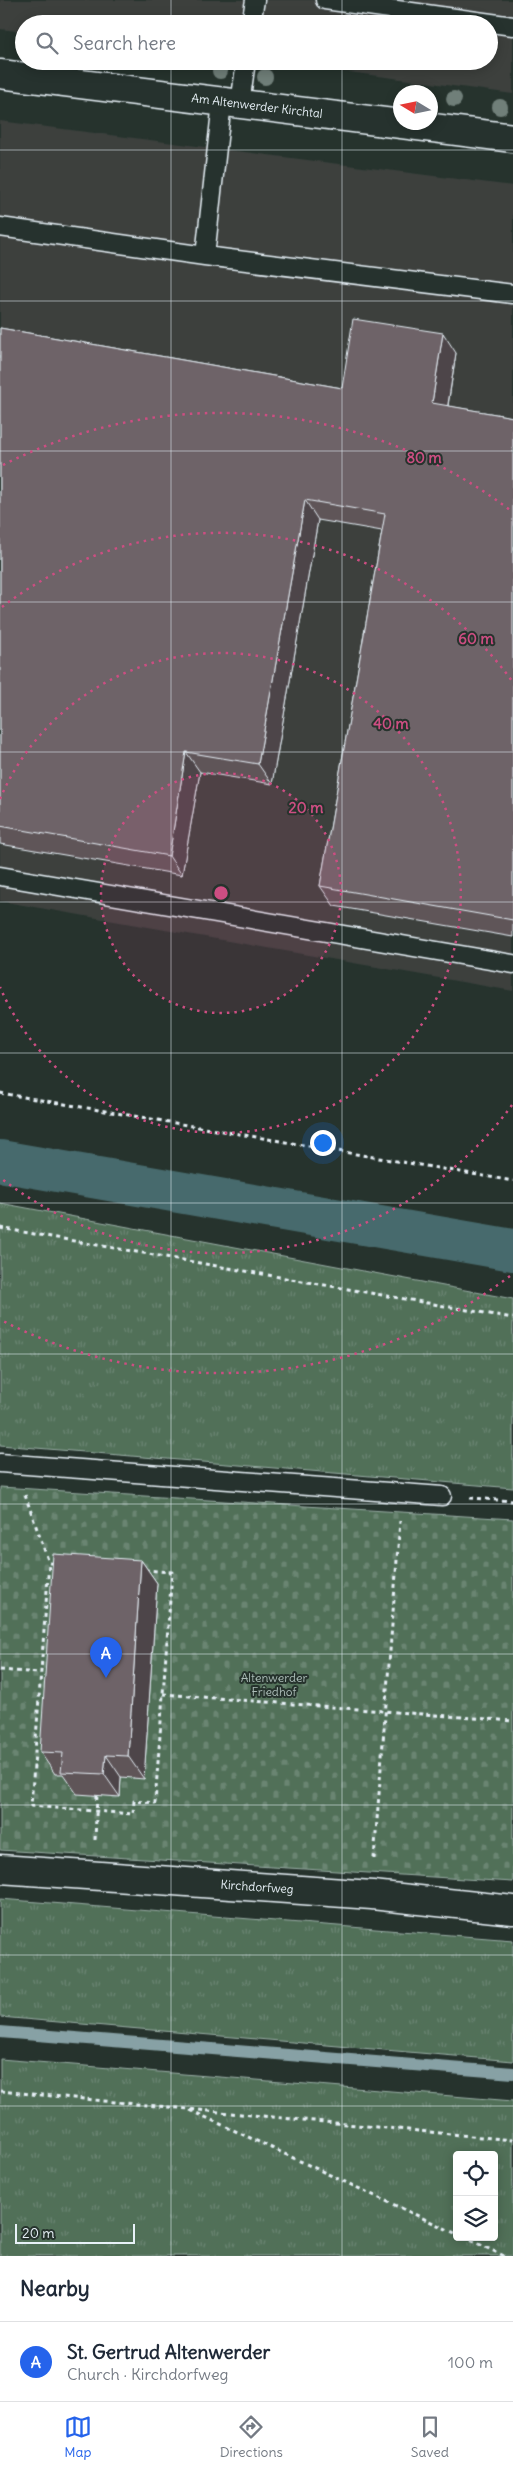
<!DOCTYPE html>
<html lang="en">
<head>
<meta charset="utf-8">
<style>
	:root { --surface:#fff; --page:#f6f6f7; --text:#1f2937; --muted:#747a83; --line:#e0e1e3; --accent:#2563eb }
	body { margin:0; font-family:Delius,sans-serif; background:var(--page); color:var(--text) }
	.controls { position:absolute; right:15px; bottom:15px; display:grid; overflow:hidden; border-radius:5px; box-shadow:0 2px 12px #0003 }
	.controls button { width:45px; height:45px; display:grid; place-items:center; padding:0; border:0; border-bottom:1px solid var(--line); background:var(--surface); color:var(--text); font:25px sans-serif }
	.compass { position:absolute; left:393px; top:85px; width:45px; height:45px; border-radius:50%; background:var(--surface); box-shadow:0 2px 12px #0003; rotate:280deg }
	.scale { position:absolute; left:15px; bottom:12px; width:120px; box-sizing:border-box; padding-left:5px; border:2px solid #e8f1f8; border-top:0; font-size:14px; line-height:18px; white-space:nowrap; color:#e8f1f8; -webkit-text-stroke:4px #26332d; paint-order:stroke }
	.you { position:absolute; left:322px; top:1142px; width:18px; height:18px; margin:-12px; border:4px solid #fff; border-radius:50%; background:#1a73e8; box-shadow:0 0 0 8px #1a73e833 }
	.badge { display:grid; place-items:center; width:32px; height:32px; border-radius:50%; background:var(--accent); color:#fff; font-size:16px; font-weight:700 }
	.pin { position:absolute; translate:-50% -41px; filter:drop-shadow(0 1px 2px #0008) }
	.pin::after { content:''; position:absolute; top:26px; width:18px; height:15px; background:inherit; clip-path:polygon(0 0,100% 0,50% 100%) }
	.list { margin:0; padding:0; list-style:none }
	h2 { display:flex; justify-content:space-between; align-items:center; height:65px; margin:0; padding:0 20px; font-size:21px }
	h2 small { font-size:16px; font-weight:400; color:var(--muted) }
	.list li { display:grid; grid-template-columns:32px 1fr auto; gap:15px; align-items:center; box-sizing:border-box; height:80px; padding:0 20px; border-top:1px solid var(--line) }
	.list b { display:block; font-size:19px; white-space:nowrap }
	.list p { margin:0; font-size:16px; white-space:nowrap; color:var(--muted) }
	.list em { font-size:16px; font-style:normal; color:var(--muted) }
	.icon { flex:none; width:28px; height:28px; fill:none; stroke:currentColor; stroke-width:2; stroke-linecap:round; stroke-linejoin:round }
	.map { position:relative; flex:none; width:513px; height:2256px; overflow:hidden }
	.search { position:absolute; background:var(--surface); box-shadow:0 2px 12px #0003; left:15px; right:15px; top:15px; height:55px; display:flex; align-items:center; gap:12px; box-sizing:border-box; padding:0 18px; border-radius:28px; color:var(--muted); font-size:19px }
	.sheet { height:145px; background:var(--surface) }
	nav { display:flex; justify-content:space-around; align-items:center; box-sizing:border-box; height:70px; border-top:1px solid var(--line); background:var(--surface); font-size:14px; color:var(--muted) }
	nav a { display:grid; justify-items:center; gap:2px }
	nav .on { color:var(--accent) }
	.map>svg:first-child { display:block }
</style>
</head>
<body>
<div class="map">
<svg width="513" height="2256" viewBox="0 0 513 2256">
	<defs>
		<pattern id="grass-tufts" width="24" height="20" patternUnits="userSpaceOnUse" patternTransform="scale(1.25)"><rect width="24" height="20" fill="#517059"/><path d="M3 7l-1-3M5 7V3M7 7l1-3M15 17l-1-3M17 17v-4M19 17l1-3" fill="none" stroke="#6a8572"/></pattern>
		<pattern id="cemetery-stones" width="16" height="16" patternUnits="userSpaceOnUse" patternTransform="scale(1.25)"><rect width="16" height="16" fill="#517059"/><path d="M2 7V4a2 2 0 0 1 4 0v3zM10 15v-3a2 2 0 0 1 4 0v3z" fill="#6a8572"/></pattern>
	</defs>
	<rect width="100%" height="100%" fill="#26332d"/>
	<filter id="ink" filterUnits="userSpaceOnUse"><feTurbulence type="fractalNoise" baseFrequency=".02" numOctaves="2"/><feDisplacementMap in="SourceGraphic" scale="10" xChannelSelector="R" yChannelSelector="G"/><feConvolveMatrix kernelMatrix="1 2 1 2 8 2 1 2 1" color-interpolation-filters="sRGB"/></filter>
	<g filter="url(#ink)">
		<!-- built -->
		<path fill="#3c413e" d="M0,0h513v94l-247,-33h223v-37h-465v8l-24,-3z
			M0,121l513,65v805l-513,-90z"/>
		<!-- grass -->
		<path fill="url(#grass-tufts)" stroke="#9cb0a8" fill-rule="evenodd" d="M0,1203l513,96v189l-513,-43z
			M0,1899l513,41v121l-513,-44z
			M0,2059l513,42v155h-513zM457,2155h37v82h-37z"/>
		<!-- cemetery -->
		<path fill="url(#cemetery-stones)" stroke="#9cb0a8" d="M0,1487l513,32v363l-513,-32z"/>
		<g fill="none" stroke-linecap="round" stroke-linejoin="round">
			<!-- stream -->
			<path stroke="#87a1a5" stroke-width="12" d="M0,2032l513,41"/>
			<!-- canal -->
			<path stroke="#476b6d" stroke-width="42" d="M0,1161l513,89"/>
			<defs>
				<path id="service" d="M325,0l188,26
					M251,24l4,-24
					M240,104l6,-43
					M0,227l205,29 308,38
					M205,256l17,-154
					M0,876l513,88
					M0,1463l442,33"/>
				<path id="minor" d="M0,74l513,64
					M0,1869l372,26 141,15"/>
			</defs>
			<!-- service casing -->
			<use href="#service" stroke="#e8f1f8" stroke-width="21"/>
			<!-- minor casing -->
			<use href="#minor" stroke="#e8f1f8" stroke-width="31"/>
			<!-- path -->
			<path stroke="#e8f1f8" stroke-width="3" stroke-dasharray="4 4" stroke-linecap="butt" d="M0,1093l513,88
				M0,1228l513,90
				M25,1495l24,68
				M470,1498l43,3
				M49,1563l123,9 -17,231 -21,-2 -1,13 -102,-8z
				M0,1670l40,3
				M163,1694l350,27
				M95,1840l2,-45
				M374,1859l26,-338
				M0,2091l513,49
				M190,2110l267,124
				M464,2237l40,19"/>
			<!-- service -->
			<use href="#service" stroke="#26332d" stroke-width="18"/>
			<!-- minor -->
			<use href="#minor" stroke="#26332d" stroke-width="28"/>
		</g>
		<!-- trees -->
		<g fill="#707f79">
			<circle cx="220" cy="71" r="8"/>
			<circle cx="265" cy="77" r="8"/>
			<circle cx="454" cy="99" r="8"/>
			<circle cx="500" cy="107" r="8"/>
		</g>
		<!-- wall -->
		<path fill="#5f5559" stroke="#e8f1f8" d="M0,328l342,60 114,-35 -8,53 65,11v520l-179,-31 -14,-20 62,-355 -64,-11 -46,264 -72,-12 -18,103 -182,-31z
			M141,1560l16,23 -13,196 -23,-2 -1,20 -43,-3 -14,-20h-8l-15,-22z"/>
		<!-- shaded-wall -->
		<path fill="#4d4548" stroke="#e8f1f8" d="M443,333l13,20 -11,70 -13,-20z
			M305,500l13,20 -46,264 -14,-20z
			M186,752l14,20 -18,103 -13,-19z
			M141,1560l16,23 -13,196 -16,-23z
			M106,1755l15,22 -1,20 -16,-23z"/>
		<!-- building -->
		<path fill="#6e6367" stroke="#e8f1f8" d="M353,319l90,14 -11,70 81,14v503l-193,-34 65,-372 -80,-14 -47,264 -72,-12 -17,104 -169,-30v-498l342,60z
			M53,1554l88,6 -13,196 -22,-1 -2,19 -43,-2 2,-19 -23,-1z"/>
	</g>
	<!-- grid -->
	<path fill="none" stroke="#e8f1f8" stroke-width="1" stroke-opacity="0.55" d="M171,0v24M342,0v24M171,61v2195M342,61v2195M0,150h513M0,301h513M0,451h513M0,602h513M0,752h513M0,902h513M0,1053h513M0,1203h513M0,1354h513M0,1504h513M0,1654h513M0,1805h513M0,1955h513M0,2106h513"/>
	<!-- distance rings -->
	<circle cx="221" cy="893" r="120" fill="#cc4e82" fill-opacity=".12"/>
	<g fill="none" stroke="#cc4e82" stroke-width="2.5" stroke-dasharray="2.5 5">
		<circle cx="221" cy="893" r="120"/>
		<path d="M0 799A240 240 0 1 1 0 987"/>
		<path d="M512 1105A360 360 0 0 1 2 1179M2 607A360 360 0 0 1 512 681"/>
		<path d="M510 1276A480 480 0 0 1 3 1321M3 465A480 480 0 0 1 510 510"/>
	</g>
	<g text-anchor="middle" stroke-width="4" stroke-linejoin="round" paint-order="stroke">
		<!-- street labels -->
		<g font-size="12" fill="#e8f1f8" stroke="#26332d">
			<text transform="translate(257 106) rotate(7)" y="4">Am Altenwerder Kirchtal</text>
			<text transform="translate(257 1887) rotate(4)" y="4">Kirchdorfweg</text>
		</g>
		<!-- park labels -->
		<g font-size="12" fill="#acbdb8" stroke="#26332d">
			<text x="274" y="1682">Altenwerder<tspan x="274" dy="14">Friedhof</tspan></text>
		</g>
	</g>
	<circle cx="221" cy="893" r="8" fill="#cc4e82" stroke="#26332d" stroke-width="2.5"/>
	<g font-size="15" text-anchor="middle" font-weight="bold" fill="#cc4e82" stroke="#26332d" stroke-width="4" stroke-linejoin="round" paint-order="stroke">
		<text x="424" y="463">80 m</text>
		<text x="476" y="644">60 m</text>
		<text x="391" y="729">40 m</text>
		<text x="306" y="813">20 m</text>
	</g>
</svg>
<div class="controls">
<button><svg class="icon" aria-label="locate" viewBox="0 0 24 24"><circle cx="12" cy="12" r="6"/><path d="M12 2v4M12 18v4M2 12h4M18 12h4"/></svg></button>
<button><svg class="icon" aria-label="layers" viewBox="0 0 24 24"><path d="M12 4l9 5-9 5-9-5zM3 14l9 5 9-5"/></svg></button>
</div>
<svg class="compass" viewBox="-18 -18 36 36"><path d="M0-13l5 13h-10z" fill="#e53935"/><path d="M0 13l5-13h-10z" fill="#747a83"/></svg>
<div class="scale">20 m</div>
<div class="you"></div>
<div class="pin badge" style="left:106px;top:1678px">A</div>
<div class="search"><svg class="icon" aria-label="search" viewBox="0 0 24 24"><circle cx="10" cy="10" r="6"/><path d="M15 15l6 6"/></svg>Search here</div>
</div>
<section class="sheet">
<h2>Nearby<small></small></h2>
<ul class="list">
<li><span class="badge">A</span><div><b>St. Gertrud Altenwerder</b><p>Church · Kirchdorfweg</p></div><em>100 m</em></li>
</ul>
</section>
<nav>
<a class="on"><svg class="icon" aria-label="map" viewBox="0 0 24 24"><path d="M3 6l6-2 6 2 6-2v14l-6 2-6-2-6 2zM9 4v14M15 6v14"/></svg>Map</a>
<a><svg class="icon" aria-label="directions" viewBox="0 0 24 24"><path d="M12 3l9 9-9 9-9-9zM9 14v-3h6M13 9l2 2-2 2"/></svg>Directions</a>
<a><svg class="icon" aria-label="saved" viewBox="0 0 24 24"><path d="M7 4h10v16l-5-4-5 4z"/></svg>Saved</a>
</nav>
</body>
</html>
